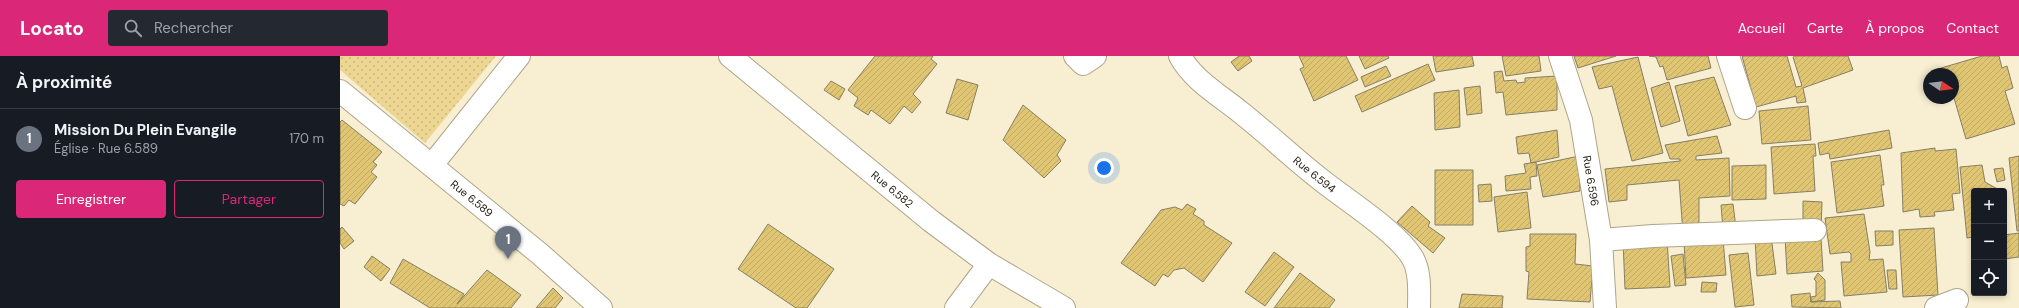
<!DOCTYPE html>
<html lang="fr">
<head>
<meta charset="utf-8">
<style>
	:root { --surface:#171b24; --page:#242831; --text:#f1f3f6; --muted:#9ea1a6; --line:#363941; --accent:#db2777 }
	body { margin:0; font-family:"DM Sans",sans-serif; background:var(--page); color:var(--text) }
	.controls { position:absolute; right:12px; bottom:12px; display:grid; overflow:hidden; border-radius:4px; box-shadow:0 2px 6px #0003 }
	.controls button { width:36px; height:36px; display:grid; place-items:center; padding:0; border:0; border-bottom:1px solid var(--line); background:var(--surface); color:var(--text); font:20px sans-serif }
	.compass { position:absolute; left:1583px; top:12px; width:36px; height:36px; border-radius:50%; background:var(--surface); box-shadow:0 2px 6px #0003; rotate:103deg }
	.you { position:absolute; left:764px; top:112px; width:14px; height:14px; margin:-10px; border:3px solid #fff; border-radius:50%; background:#1a73e8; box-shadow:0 0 0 6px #1a73e833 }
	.badge { display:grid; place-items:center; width:26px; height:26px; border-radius:50%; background:var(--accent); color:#fff; font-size:13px; font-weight:700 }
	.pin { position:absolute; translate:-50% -33px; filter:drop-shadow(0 1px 2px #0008) }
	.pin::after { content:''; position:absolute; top:21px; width:14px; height:12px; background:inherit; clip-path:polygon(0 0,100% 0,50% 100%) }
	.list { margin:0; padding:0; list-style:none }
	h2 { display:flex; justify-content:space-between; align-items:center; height:52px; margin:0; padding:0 16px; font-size:17px }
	h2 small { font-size:13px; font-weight:400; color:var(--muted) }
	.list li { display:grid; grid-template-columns:26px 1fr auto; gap:12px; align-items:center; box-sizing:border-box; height:60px; padding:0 16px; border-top:1px solid var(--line) }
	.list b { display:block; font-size:15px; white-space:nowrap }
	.list p { margin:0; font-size:13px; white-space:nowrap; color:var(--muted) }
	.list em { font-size:13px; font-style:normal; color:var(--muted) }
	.actions { display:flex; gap:8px; padding:12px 16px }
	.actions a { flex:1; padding:9px 0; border:1px solid var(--accent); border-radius:4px; text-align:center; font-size:14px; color:var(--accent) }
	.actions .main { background:var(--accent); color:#fff }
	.icon { flex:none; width:22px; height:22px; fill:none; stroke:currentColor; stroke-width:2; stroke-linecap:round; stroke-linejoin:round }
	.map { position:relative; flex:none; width:1679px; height:252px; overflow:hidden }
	header { display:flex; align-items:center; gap:24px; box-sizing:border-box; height:56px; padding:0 20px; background:var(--accent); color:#fff }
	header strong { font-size:19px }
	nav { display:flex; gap:22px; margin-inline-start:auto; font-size:14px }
	.search { width:280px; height:36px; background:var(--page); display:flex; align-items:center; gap:10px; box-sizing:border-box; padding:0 14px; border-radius:4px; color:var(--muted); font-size:15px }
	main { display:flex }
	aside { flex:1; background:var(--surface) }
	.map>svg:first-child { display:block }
</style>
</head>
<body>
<header>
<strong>Locato</strong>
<div class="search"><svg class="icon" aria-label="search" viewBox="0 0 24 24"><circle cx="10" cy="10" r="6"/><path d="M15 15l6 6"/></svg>Rechercher</div>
<nav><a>Accueil</a><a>Carte</a><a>À propos</a><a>Contact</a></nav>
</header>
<main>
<aside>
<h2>À proximité<small></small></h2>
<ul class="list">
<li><span class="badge" style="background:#6b7280">1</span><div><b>Mission Du Plein Evangile</b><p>Église · Rue 6.589</p></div><em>170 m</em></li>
</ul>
<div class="actions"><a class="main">Enregistrer</a><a>Partager</a></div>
</aside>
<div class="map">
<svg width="1679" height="252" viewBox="0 0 1679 252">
	<defs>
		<pattern id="grass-dots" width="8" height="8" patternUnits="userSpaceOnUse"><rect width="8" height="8" fill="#ecd691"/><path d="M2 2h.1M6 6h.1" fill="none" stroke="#cab77c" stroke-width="1.8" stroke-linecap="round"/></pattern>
		<pattern id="building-hatch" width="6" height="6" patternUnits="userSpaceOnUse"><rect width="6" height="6" fill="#e0c673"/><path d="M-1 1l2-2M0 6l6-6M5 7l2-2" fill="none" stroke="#c0aa63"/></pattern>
	</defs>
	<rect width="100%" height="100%" fill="#f8efd2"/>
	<!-- grass -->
	<path fill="url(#grass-dots)" d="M0,0h156l-71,87 -85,-73z"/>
	<!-- building -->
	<path fill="url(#building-hatch)" stroke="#877e64" d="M535,0h58l-2,3 6,5 -24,30 8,8 -9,11 -8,-7 -14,18 -19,-14 -3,5 -14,-9 4,-8 -10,-8z
		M899,0h10l3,5 -14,10 -7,-9z
		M959,0h47l12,24 -44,21 -14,-32 4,-2z
		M1019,0h29l1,2 -24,11z
		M1093,0h39l2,10 -38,6z
		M1162,0h37l2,15 -35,5z
		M1234,0h42l-38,12z
		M1309,0h59l3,12 -44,12 -4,-14 -3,1 -4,-10z
		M1402,0h45l9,31 6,-1 -9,-29 2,-1h53l5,14 -50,18 3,14 -9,1 -1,-7 -40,11z
		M1642,0h17l3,12 5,-2 6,22 -8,3 10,33 -49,15 -12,-41 -14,4 -1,-4h14v-24h-21l-1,-3z
		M1298,1l25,96 -31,8 -20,-75 -13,3 -7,-22z
		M1088,8l7,16 -73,32 -7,-16z
		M1046,10l5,10 -26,11 -4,-10z
		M1162,15l2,10 12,-1 1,3 8,-1v-4l32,-2v34l-51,5 -3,-23 -7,1 -2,-21z
		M1374,21l17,48 -43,11 -13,-50z
		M617,23l21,6 -10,35 -22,-7z
		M491,25l14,8 -6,11 -15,-10z
		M1329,26l11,39 -19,6 -10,-39z
		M1140,30l2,27 -15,2 -3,-27z
		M1119,34l1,37 -25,3 -1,-37z
		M683,49l43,35 -9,15 4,6 -17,17 -41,-38z
		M1468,50l3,34 -49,4 -3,-33z
		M2,64l40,32 -9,10 4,3 -6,7 6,5 -22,27 -6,-4 -5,6 -4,-2v-82z
		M1217,74l2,27 -28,6 -2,-10 -11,1 -2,-17z
		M1549,74l3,18 -62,11 -1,-6 -9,2 -2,-12z
		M1377,80l5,17 -26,3v4l33,-2 1,38 -31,2v33l-16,2 -4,-53 -52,5v15l-18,2 -4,-33 75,-8v-2h-10l-5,-14z
		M1475,88l1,12h-3l2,35 -41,3 -3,-47z
		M1595,92v3l21,-2 4,44 -8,1 2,16 -20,2 1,4 -15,1 -1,-8 -16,3 -2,-59z
		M1540,99l4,30h-3l3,21 -47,7 -6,-51z
		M1239,100l1,35 -37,6 -6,-32z
		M1679,100v75h-2l-8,-73z
		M1196,106l1,14 -7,1 1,12 -25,2 -1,-15 21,-3 -2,-9z
		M1426,109v34l-34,1v-34z
		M1642,109l3,17 16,9h-27v46l-7,1 -7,-71z
		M1663,112l2,12 -8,2 -3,-13z
		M1095,114h38v55h-38z
		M1151,128l1,17 -13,1 -1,-17z
		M1187,136l4,36 -33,4 -4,-35z
		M1463,145l19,1 -1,26h-18z
		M847,148l9,5 -3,5 11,7v4l28,18 -29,39 -19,-14 -10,2 -6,7 -5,-3 -8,12 -34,-23 40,-53 14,-3 7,3z
		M1393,148l3,24 -13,1 -2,-24z
		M1072,150l18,16 -2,4 17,12 -12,15 -36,-31z
		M1524,158l6,38 -1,8 14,-1 4,33 -43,4 -3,-34h10v-8l-2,-2 -19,2 -5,-36z
		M428,168l66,45 -27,39h-11l-58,-39z
		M2,171l12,14 -10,8 -4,-6v-14z
		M1594,172l4,67 -35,2 -4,-67z
		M1535,175h18v14l-17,1z
		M1679,177v24l-15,2v-24z
		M1190,178h46l-1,30 18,2 -3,36 -63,-3 2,-27 -3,-1v-24l4,-1z
		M1431,180l5,38 -19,2 -2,-39z
		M1445,180l36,2 2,33 -36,3z
		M1327,183l3,48 -45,2 -2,-49z
		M1383,183l3,36 -40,3 -2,-36z
		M934,196l20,15 -29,39 -20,-14z
		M1408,197l6,52 -19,2 -6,-52z
		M1343,198l3,31 -11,1 -4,-30z
		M32,200l18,13 -9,12 -17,-14z
		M63,203l61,35 -7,10 30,-34 34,25 -10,13h-81l-40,-25z
		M1547,214h9l1,19h-8z
		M960,217l35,27 -6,8h-55z
		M1478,217l7,7v20l-14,2v-5l5,-1v-15l-2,-2z
		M1362,226l15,1 -1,9h-15z
		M213,232l10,10 -8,10h-19z
		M1470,237l1,9 29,-1 1,7 -49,-1 -1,-12z
		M1122,238l41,2 -1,12h-43z"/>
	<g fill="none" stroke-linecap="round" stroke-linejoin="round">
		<defs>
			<g id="minor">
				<path id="s1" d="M390,0l201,165 58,43 75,44"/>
				<path d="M735,0l8,8 12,-8"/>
				<path id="s2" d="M840,0c12,23 39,39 59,55 28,22 54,47 81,68 26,21 76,52 92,78 9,15 7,35 7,51"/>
				<path id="s3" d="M1220,0l21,64 20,120 4,68"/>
				<path d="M1388,0l17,52"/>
				<path id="s4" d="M0,35l200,163 61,54"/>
				<path d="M92,109l87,-109"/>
				<path d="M1261,184l52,-4 162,-6"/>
				<path d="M616,252l33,-44"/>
				<path d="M1596,252l21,-8"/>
			</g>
		</defs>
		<!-- minor casing -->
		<use href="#minor" stroke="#ada589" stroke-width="24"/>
		<!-- minor -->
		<use href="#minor" stroke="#fff" stroke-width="22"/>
	</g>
	<g text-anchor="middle" stroke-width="4" stroke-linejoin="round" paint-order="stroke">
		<!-- street labels -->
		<g font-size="11" fill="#242015" stroke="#f8efd2">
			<text dy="4" stroke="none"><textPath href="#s2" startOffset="180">Rue 6.594</textPath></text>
			<text dy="4" stroke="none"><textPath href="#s3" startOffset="129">Rue 6.596</textPath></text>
			<text dy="4" stroke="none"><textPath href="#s1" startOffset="210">Rue 6.582</textPath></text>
			<text dy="4" stroke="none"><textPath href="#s4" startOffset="170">Rue 6.589</textPath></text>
		</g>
	</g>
</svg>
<div class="controls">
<button>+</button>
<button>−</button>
<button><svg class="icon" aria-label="locate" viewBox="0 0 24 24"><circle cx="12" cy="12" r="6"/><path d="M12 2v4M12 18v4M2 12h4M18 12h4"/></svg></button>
</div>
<svg class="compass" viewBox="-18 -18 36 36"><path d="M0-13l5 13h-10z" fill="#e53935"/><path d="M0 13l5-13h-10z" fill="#9ea1a6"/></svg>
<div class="you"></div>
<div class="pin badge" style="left:168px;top:203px;background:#6b7280">1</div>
</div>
</main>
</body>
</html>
